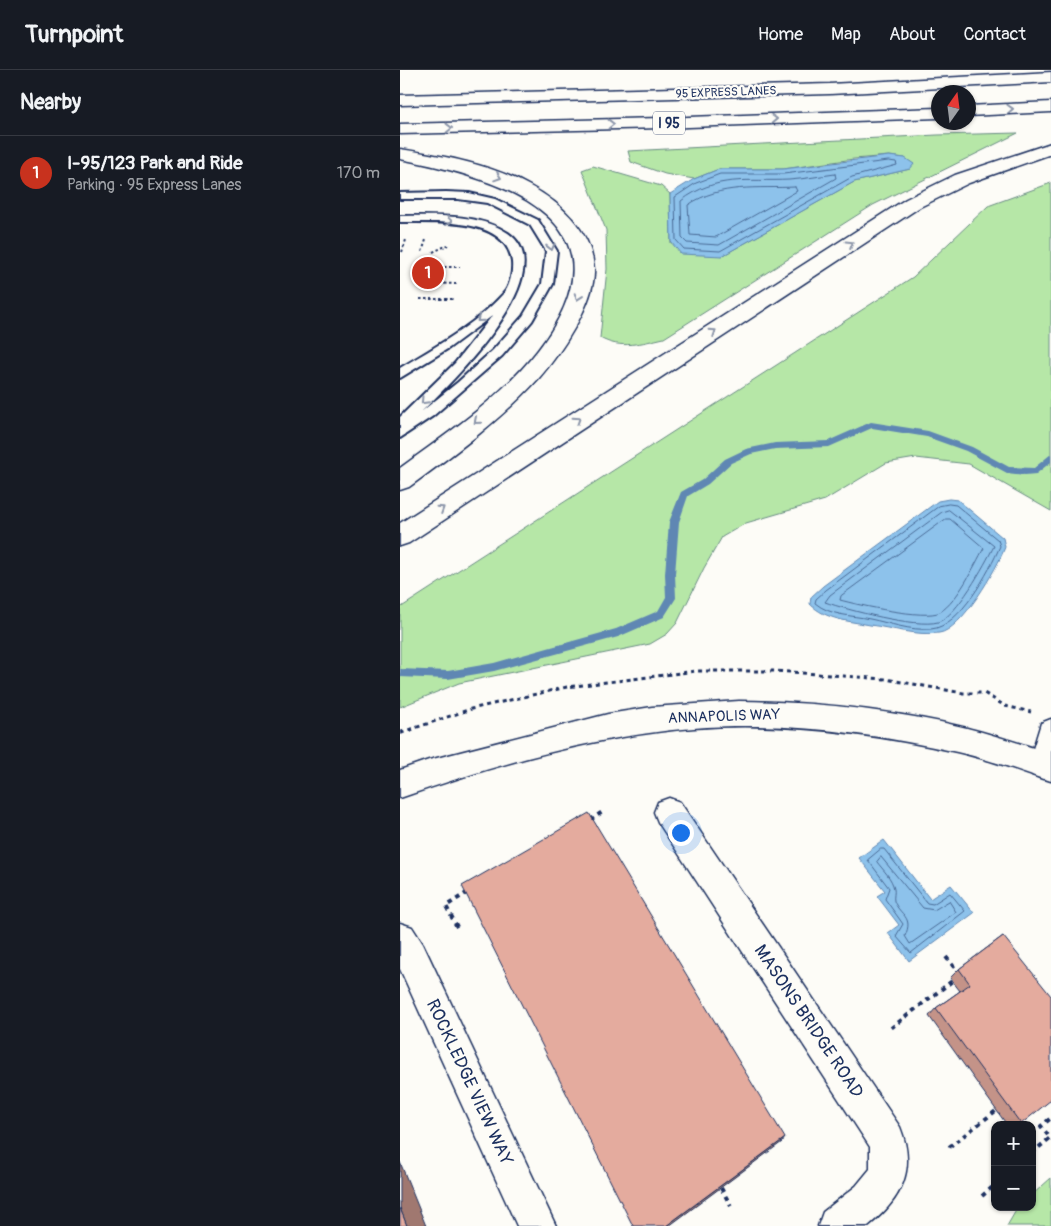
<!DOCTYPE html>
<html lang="en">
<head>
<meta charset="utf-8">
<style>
	:root { --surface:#171b24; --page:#20242c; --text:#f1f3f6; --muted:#9ea1a6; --line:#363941; --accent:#c8321e }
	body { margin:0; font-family:Pangolin,sans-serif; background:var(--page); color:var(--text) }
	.controls { position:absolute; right:15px; bottom:15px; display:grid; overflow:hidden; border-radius:10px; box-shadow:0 1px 4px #0004 }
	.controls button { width:45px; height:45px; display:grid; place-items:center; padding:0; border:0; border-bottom:1px solid var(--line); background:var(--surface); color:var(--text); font:25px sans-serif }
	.compass { position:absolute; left:531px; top:15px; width:45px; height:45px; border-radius:50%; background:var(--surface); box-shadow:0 1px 4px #0004; rotate:14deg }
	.you { position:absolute; left:280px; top:762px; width:18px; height:18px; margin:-12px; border:4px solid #fff; border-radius:50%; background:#1a73e8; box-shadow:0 0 0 8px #1a73e833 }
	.badge { display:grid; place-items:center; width:32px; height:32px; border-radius:50%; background:var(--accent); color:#fff; font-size:16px; font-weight:700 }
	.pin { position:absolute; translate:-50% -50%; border:2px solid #fff; box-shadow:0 1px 5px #0006 }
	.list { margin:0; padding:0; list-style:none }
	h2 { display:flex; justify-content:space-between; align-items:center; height:65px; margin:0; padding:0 20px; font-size:21px }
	h2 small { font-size:16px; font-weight:400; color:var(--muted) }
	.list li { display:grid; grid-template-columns:32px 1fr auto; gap:15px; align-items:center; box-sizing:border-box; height:75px; padding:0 20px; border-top:1px solid var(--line) }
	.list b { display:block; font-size:19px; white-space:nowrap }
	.list p { margin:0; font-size:16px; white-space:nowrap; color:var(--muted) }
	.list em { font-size:16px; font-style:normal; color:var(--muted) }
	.map { position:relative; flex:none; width:651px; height:1156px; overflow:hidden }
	header { display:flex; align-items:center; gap:30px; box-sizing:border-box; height:70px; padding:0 25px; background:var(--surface); border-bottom:1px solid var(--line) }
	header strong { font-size:24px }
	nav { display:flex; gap:28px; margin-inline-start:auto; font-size:18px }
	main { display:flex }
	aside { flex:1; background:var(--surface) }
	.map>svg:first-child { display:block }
</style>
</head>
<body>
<header>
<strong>Turnpoint</strong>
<nav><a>Home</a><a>Map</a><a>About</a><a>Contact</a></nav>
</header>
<main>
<aside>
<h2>Nearby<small></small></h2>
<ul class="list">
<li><span class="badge">1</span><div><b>I-95/123 Park and Ride</b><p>Parking · 95 Express Lanes</p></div><em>170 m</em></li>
</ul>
</aside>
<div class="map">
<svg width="651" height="1156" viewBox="0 0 651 1156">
	<rect width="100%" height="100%" fill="#fdfcf7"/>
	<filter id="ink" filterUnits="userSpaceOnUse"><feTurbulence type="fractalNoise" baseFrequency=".02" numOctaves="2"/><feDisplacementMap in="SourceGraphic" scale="10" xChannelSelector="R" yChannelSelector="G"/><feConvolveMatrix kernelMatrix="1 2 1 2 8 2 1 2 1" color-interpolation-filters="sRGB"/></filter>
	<g filter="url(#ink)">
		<!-- green -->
		<path fill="#b6e7a7" stroke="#688b82" d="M618,63l-145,72 -209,133c-22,5 -43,12 -64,0l7,-69 -1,-39 -24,-60 11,-4 68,20 9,8 1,49 51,13 132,-74 56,-13 -5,-11 -16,-2 -35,3 -71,10h-64l-25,10 -29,-5 -34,-12 -3,-11 309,-16z
			M651,113v328l-82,-47 -53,-6 -30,5 -61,37 -79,23 -24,14 -18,31 -27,55 -10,11 -17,10 -191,39 -59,24v-99l513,-331 75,-71z
			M651,1108v48h-44l11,-19h14v-12z"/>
		<!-- water -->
		<path fill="#8dc2eb" stroke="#5f87b3" d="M489,86l16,2 9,6 -4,5 -56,13 -132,74 -41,-2 -10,-12 -1,-48 24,-15 25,-10h64z
			M549,429l9,1 45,38 2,9c-7,20 -44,84 -66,86 -22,3 -47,-5 -69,-8 -21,-4 -44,-5 -60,-21l1,-7 12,-11 115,-85z
			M484,770l46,59 21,-14 23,28 -65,48 -21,-28 11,-8 -22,-29 8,-5 -26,-33z"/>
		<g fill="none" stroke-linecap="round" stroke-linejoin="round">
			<!-- shore -->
			<path stroke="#496a96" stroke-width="1" d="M489,91l7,1 1,3 -45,12 -132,74 -36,-2 -8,-9 -1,-43 21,-14 24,-9h63z
				M435,104l1,4 -117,67 -32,-2 -5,-5 -1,-37c35,-27 67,-19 108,-21 15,-1 31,-4 46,-6z
				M395,117l2,4 -81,46 -26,-2 -2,-30c33,-22 69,-16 107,-18z
				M549,434l7,1 42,35 2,6c-10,24 -40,81 -69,83 -21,2 -41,-6 -61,-10 -20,-4 -39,-3 -55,-16l1,-4 10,-9 113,-84z
				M549,440l45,36c-9,18 -37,70 -56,76 -22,6 -91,-12 -113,-20l5,-7 112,-83z
				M546,449h4l34,29c-10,18 -26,53 -44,64 -15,8 -82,-7 -100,-12l1,-4z
				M481,779h3l43,54 6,1 17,-11 15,18 -54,42 -15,-17 7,-12 -18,-25 4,-11 -21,-28z
				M481,787l42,51 11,2 15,-9 7,11 -46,32 -5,-8c9,-20 -5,-20 -11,-35 -1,-4 1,-9 0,-12 -2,-11 -11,-19 -17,-27z"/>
			<!-- stream -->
			<path fill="#5f87b3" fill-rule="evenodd" d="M471,352l57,9 44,16 37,20 25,1 17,-14v8l-15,12 -11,1 -18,-2 -41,-22 -39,-14 -55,-9 -43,19 -54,2 -24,5 -20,9 -23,21 -20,12 -9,26 -4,52 1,24 -12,19 -46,20 -124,34 -46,8 -48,-2v-8l48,2 46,-8 122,-34 42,-18 8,-14 -1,-23 4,-52 12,-30 21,-12 23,-21 21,-10 29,-6 53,-2z"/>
			<defs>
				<path id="lane" d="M46,122l23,1 26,6 43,21 19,31 -4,33 -21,37 -30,35 -69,60 -33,22v-21l55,-54 37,-47 -43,32 -49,30v-10c35,-21 75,-43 103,-74 7,-7 10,-22 9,-32 -6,-46 -77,-39 -112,-40v-6c34,0 78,-3 108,17 57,39 -57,150 -87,179l37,-30 35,-32 30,-34 19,-32 4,-33 -16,-26 -43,-22 -29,-4h-58v-6z"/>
				<path id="street" d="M651,649v57l-8,3 -11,-4 -4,-10 13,-42z
					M269,728l11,4 220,325c17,42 2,72 -32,99h-50l5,-14 33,-26 14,-17v-22l-212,-325 -4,-10 4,-10z
					M0,853l12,4 11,17 133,282h-39l-117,-257z"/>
				<path id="secondary" d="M339,631c77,1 153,9 228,27 28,7 56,17 84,25v28c-31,-10 -62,-22 -94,-29 -86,-19 -175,-31 -263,-24 -100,8 -200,37 -294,70v-28l29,-10 179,-46 44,-7z"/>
				<path id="highway" d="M651,2v10l-221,12 -430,11v-10l430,-11z
					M651,32v10l-83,4v-10z
					M538,38v10l-276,10 -262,6v-10l262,-6z
					M651,73v11l-82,29 -49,24 -511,336 -9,3v-23l506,-324 49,-24z
					M0,79c44,7 91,15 130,37 31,17 62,45 64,83 2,33 -34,85 -55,109 -38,42 -85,76 -130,109l-9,3v-22c48,-35 101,-70 138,-118 98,-128 -32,-171 -138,-191z"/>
			</defs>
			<!-- lane casing -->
			<use href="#lane" stroke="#1b2f5e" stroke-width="4"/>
			<!-- street casing -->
			<use href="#street" stroke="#1b2f5e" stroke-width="3"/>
			<!-- secondary casing -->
			<use href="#secondary" stroke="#1b2f5e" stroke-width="3"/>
			<!-- highway casing -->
			<use href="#highway" stroke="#1b2f5e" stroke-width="3"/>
			<!-- path-far2 -->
			<path stroke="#1b2f5e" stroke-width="2" stroke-dasharray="2.5 2.5" stroke-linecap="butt" d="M2,182l4,-12
				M22,182l4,-12
				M33,182l15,-7
				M29,197h31
				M24,213l33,1
				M20,229h33"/>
			<!-- path-far1 -->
			<path stroke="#1b2f5e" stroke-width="3" stroke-dasharray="4 4" stroke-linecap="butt" d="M9,660l62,-21 96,-22 130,-16h79l109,8 78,14h21l21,13 26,6"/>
			<!-- path -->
			<path stroke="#1b2f5e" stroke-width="4" stroke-dasharray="4.5 4.5" stroke-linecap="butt" d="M0,663l13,-4
				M190,750l14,-9
				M57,857l-11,-21 22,-14
				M546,887l12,15
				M491,958l61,-47
				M549,1077l48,-37
				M632,1083l18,-15 -9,-12 10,-8
				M321,1118l10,18
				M582,1126l13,-11"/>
			<!-- lane -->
			<use href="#lane" fill="#fdfcf7" fill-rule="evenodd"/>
			<!-- street -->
			<use href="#street" fill="#fdfcf7" fill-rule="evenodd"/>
			<!-- secondary -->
			<use href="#secondary" fill="#fdfcf7" fill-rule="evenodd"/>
			<!-- highway -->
			<use href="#highway" fill="#fdfcf7" fill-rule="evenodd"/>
		</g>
		<!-- wall -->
		<path fill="#c49388" stroke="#1b2f5e" d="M603,866l18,188 -2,1h-12l-78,-109 7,-8 24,-17 -10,-13 9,-9z"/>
		<!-- shaded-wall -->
		<path fill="#a0786f" stroke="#1b2f5e" d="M385,1068l-3,4 -113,84h-3z
			M0,1092l26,64h-19l-7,-18z"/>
		<!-- building -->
		<path fill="#e4ab9e" stroke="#1b2f5e" d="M189,743l196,325 -119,88h-33l-171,-340z
			M603,866l48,60v104l-30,24 -85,-116 34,-24 -11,-15z
			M0,1138l7,18h-7z"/>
		<!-- one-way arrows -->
		<defs><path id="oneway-chevron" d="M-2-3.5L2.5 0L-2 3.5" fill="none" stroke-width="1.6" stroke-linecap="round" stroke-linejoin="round" transform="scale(1.25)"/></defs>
		<g stroke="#8c96aa">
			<use href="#oneway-chevron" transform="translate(610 39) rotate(-3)"/>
			<use href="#oneway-chevron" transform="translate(374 49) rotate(-2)"/>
			<use href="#oneway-chevron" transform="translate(211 54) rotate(-1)"/>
			<use href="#oneway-chevron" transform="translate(49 58) rotate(-1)"/>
			<use href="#oneway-chevron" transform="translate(98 107) rotate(19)"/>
			<use href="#oneway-chevron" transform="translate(49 151) rotate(7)"/>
			<use href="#oneway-chevron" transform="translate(450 174) rotate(-32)"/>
			<use href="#oneway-chevron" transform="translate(151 177) rotate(76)"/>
			<use href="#oneway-chevron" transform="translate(178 227) rotate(109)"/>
			<use href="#oneway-chevron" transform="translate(80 249) rotate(140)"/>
			<use href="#oneway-chevron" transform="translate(313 262) rotate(-33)"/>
			<use href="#oneway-chevron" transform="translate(24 331) rotate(133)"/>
			<use href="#oneway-chevron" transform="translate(177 350) rotate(-33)"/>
			<use href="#oneway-chevron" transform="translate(77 351) rotate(139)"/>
			<use href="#oneway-chevron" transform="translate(41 439) rotate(-33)"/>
		</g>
	</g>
	<g text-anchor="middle" stroke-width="4.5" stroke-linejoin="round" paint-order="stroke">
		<!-- far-street labels -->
		<g font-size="12" fill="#1b2f5e" stroke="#fdfcf7">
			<text transform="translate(326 22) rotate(-2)" y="4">95 EXPRESS LANES</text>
		</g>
		<!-- shield labels -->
		<rect fill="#fdfcf7" stroke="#5f6c8c" stroke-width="1" x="253" y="41.5" width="32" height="23" rx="4"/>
		<g font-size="14" font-weight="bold" fill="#1b2f5e">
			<text x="269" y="58">I 95</text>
		</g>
		<!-- street labels -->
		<g font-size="15" fill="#1b2f5e" stroke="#fdfcf7">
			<text transform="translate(324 646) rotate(-2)" y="5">ANNAPOLIS WAY</text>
		</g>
		<!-- near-street labels -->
		<g font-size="18" fill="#1b2f5e" stroke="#fdfcf7">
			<text transform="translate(409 951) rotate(56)" y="6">MASONS BRIDGE ROAD</text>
			<text transform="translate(70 1012) rotate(65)" y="6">ROCKLEDGE VIEW WAY</text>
		</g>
	</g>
</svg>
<div class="controls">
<button>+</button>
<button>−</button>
</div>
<svg class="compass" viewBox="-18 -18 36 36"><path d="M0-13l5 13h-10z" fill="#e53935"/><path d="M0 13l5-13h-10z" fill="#9ea1a6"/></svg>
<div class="you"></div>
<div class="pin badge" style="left:28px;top:203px">1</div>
</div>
</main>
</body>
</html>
